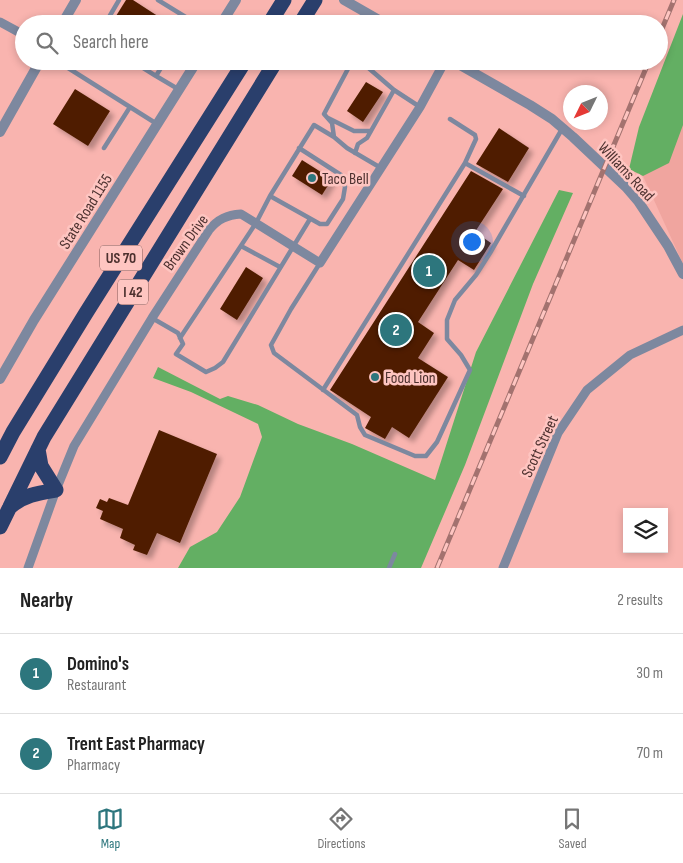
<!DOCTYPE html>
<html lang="en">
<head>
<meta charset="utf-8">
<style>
	:root { --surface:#fff; --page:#f2f2f2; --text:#222; --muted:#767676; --line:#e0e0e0; --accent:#2d767d }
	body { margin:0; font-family:"Sofia Sans Condensed",sans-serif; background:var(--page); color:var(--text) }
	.controls { position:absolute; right:15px; bottom:15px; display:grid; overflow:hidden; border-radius:0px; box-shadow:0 2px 8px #0003 }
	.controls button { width:45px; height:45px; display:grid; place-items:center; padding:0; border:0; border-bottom:1px solid var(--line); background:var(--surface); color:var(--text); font:25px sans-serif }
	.compass { position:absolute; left:563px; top:85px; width:45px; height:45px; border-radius:50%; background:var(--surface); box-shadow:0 2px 8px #0003; rotate:227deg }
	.you { position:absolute; left:471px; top:241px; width:18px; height:18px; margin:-12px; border:4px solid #fff; border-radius:50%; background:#1a73e8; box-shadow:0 0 0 8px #1a73e833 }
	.badge { display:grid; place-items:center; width:32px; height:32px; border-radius:50%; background:var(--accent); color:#fff; font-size:16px; font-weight:700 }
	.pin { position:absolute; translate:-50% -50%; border:2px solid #fff; box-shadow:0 1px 5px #0006 }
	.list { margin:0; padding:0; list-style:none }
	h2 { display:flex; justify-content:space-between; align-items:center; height:65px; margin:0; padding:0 20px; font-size:21px }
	h2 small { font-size:16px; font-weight:400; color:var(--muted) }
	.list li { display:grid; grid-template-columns:32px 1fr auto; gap:15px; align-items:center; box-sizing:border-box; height:80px; padding:0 20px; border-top:1px solid var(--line) }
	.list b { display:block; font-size:19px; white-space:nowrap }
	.list p { margin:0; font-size:16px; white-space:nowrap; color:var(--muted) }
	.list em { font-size:16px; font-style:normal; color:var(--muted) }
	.icon { flex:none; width:28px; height:28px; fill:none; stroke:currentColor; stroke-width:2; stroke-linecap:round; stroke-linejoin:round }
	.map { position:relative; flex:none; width:683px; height:568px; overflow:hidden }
	.search { position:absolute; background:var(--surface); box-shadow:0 2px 8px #0003; left:15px; right:15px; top:15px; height:55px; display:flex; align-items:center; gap:12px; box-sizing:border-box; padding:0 18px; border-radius:28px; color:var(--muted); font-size:19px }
	.sheet { height:225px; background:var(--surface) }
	nav { display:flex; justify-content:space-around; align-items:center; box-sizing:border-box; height:70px; border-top:1px solid var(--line); background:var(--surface); font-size:14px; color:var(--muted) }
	nav a { display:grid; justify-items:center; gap:2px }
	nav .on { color:var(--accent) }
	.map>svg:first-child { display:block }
</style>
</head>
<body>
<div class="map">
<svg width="683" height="568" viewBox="0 0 683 568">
	<defs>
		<filter id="shadow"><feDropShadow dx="4.5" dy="4.5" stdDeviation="2.5" flood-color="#0004"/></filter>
	</defs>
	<rect width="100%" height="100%" fill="#f9b4af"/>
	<!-- built -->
	<path fill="#f0a59f" d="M683,79v185l-40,-88z"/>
	<!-- green -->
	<path fill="#63af63" d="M683,14v111l-14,38 -26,13 -14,-7 10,-42z
		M559,190l14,3 -40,91 -68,181 -44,103h-243l12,-21 27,-15 23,-35 22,-60 -4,-13 -67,-32 -38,-14 5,-11 62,32 8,-3 30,9 40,19 54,20 83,36 41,-128z"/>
	<!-- building -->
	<path fill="#4f1e05" filter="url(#shadow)" d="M126,0h7l37,24h-59z
		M366,82l17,10 -20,30 -16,-11z
		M75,89l35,22 -22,35 -35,-22z
		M499,128l30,20 -21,34 -32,-18z
		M302,160l30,19 -10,16 -30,-19z
		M471,171l32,18 -28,43 16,11 -17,27 -16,-10 -40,62 16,11 -16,25 30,19 -39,61 -17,-11 -7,12 -20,-11 6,-11 -41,-27z
		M246,267l17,11 -26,42 -17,-11z
		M159,430l58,24 -37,89 -23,-10 -10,22 -14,-5 2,-5 -15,-7 3,-9 -23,-10 3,-8 -7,-3 4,-9 7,3 2,-4 19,7z"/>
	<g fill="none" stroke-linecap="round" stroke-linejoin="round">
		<!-- service -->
		<path stroke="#7d889f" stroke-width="4.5" d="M158,0l39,24
			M105,24l14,-24
			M57,61l100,63
			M132,61l24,15 9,-15
			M156,76l22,13
			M328,118l26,13h17
			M450,119l25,16 1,4 -11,24 59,33
			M104,148l26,-41
			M299,148l42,27 4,12 -2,12 -16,25h-7l-50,-28 44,-71 20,12
			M355,153l3,-9 9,-6 27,-48
			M381,168l-34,-20 -13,-11 -2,-14 -8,-9 26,-49h15l29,25 26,17
			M241,246l39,21
			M320,263l-29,46 -20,36 3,8 83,62 3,12 5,8 50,21h11l11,-14 33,-72 -9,-15 -14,-16v-19l8,-20 21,-25 14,-22 72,-124
			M152,318l26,15 5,11 -7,10 30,18 9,-4 8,-6 87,-143
			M180,338l76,-115 14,-27
			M323,390l142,-227
			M389,568l6,-14"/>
		<!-- minor -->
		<path stroke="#7d889f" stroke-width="9" d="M0,22l24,13
			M28,568l28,-78 18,-44 78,-128 57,-88c9,-11 18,-15 32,-16l79,49 100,-156 25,-46
			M503,568l55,-135 29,-43 43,-35 53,-25"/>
		<!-- tertiary -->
		<path stroke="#7d889f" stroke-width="10" d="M344,0l42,24
			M62,24l14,-24
			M221,24l15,-24
			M453,61l77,44 22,14 21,18 53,50 12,14 30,45 15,28
			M0,132l40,-71
			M0,379l34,-59 163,-259"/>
		<!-- motorway -->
		<path stroke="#2a3f6c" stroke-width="15" d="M269,24l15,-24
			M300,24l15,-24
			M0,457l13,-25 73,-119 159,-252
			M10,507c14,-12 28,-14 46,-17l-15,-24 -3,-17
			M0,527l44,-90 232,-376"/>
		<defs>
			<path id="rail" d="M659,36l15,-36
				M437,568l212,-507"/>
		</defs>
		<!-- rail casing -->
		<use href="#rail" stroke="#a3726f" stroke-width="5"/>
		<!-- rail -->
		<use href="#rail" stroke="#fec5c1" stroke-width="3" stroke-dasharray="9" stroke-linecap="butt"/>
	</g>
	<!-- markers -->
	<g fill="#2d767d" stroke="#fec5c1" stroke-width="2">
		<circle cx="312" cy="178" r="5"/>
		<circle cx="375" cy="377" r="5"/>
	</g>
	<g text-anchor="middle" stroke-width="5" stroke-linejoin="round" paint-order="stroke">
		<!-- shield labels -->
		<g fill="#fec5c1" stroke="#825d5b" stroke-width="1">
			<rect x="100" y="245.5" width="42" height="25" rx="4"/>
			<rect x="118" y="279.5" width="30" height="25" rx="4"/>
		</g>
		<g font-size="15" font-weight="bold" fill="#4d312f">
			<text x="121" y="263">US 70</text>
			<text x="133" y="297">I 42</text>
		</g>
		<!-- street labels -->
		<g font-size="16" fill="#4d312f" stroke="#fec5c1">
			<text transform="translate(627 171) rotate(47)" y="6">Williams Road</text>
			<text transform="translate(85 211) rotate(-58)" y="6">State Road 1155</text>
			<text transform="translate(185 242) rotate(-54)" y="6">Brown Drive</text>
			<text transform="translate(539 446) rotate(-65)" y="6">Scott Street</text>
		</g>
		<!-- poi labels -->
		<g font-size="16" fill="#4d312f" stroke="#fec5c1" text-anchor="start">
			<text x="322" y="184">Taco Bell</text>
			<text x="385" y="383">Food Lion</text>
		</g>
	</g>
</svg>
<div class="controls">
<button><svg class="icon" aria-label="layers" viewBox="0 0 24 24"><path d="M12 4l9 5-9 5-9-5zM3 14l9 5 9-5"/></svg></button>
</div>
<svg class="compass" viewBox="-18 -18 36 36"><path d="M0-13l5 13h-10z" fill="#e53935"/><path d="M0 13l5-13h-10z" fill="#767676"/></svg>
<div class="you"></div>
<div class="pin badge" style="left:429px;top:271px">1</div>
<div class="pin badge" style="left:396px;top:330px">2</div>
<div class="search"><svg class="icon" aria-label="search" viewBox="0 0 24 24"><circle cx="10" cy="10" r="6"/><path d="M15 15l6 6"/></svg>Search here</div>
</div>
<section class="sheet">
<h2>Nearby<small>2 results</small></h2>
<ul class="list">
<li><span class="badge">1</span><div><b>Domino's</b><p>Restaurant</p></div><em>30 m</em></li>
<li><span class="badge">2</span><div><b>Trent East Pharmacy</b><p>Pharmacy</p></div><em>70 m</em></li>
</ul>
</section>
<nav>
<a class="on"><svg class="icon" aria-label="map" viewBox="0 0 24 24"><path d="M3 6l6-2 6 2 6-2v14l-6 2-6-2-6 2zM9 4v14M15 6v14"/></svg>Map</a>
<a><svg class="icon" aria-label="directions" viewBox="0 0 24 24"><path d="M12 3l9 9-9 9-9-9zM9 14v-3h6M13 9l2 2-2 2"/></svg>Directions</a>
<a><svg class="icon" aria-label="saved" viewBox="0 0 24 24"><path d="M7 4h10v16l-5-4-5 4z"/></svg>Saved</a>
</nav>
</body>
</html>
